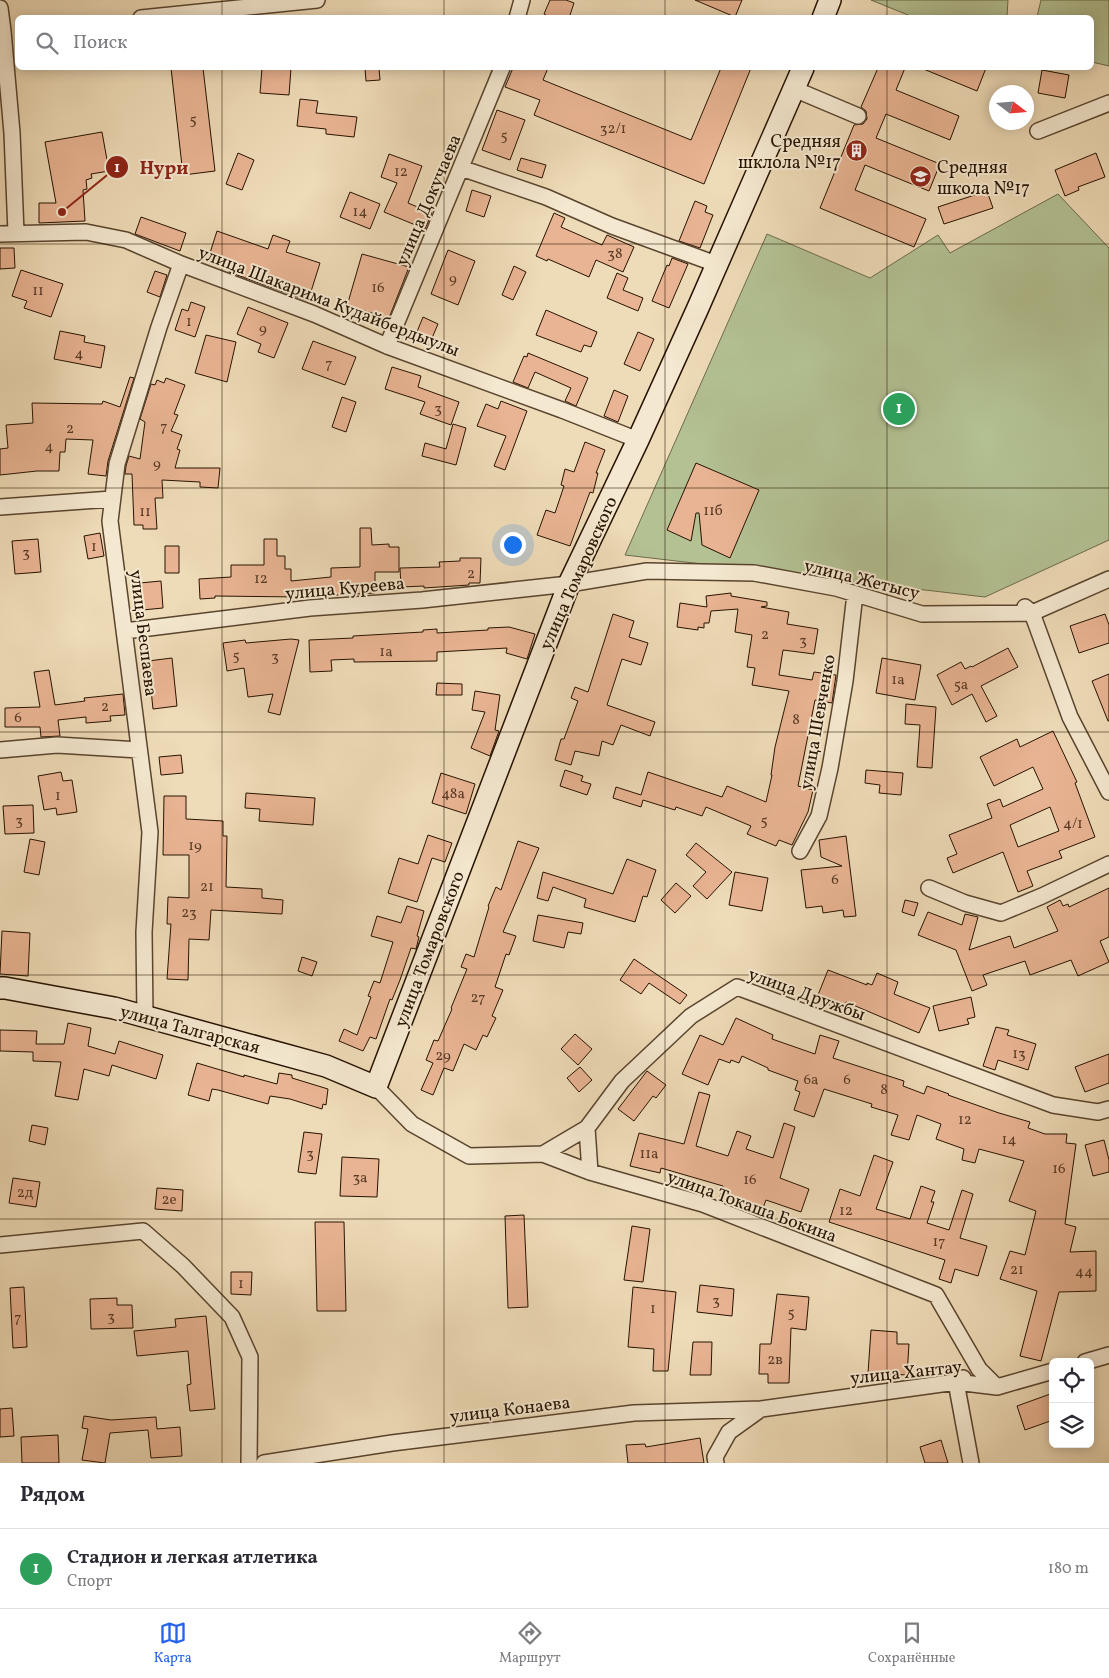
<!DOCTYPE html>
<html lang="ru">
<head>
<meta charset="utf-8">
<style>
	:root { --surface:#fff; --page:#f2f2f3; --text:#2b2b33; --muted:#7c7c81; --line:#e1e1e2; --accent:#2563eb }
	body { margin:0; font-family:Vollkorn,serif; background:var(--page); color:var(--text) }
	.controls { position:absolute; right:15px; bottom:15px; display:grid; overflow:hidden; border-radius:8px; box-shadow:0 2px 12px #0003 }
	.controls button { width:45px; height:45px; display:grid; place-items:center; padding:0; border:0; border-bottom:1px solid var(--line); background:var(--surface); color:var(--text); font:25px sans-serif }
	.compass { position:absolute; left:989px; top:85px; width:45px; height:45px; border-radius:50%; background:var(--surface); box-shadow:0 2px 12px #0003; rotate:106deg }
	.you { position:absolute; left:512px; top:544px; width:18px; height:18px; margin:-12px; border:4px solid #fff; border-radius:50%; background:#1a73e8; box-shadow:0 0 0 8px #1a73e833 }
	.badge { display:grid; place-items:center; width:32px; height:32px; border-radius:50%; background:var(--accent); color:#fff; font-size:16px; font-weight:700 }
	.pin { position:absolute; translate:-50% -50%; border:2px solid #fff; box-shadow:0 1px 5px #0006 }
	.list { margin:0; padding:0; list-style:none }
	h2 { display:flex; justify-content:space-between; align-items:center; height:65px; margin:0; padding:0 20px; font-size:21px }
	h2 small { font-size:16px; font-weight:400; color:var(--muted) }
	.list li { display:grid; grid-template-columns:32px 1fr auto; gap:15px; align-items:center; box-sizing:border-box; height:80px; padding:0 20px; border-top:1px solid var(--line) }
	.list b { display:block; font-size:19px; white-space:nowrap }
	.list p { margin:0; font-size:16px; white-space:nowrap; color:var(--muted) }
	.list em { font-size:16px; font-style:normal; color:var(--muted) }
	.icon { flex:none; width:28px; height:28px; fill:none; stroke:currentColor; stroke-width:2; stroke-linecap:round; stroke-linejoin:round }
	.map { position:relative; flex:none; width:1109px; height:1463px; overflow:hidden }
	.search { position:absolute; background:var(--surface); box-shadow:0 2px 12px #0003; left:15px; right:15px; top:15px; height:55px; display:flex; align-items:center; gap:12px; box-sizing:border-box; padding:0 18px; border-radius:8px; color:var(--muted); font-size:19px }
	.sheet { height:145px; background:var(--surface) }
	nav { display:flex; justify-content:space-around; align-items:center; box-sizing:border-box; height:70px; border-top:1px solid var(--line); background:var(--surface); font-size:14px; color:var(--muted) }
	nav a { display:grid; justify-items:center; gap:2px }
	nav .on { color:var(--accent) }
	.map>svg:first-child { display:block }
</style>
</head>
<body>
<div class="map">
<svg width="1109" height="1463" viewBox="0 0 1109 1463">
	<rect width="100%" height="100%" fill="#eedbb7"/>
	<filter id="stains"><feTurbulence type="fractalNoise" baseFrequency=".004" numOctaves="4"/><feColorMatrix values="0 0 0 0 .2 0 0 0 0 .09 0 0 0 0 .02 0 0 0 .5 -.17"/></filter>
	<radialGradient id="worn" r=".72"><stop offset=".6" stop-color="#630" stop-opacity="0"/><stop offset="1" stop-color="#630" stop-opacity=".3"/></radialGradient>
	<!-- green -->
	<path fill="#b3c193" stroke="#6d6a4a" d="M871,0h137l-1,16 3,1h-97z
		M1041,0h68v66l-17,-4v-44l-55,-1z
		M1058,194l51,54v292l-124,57 -360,-42 142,-321 103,44 68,-43 12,18z"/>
	<!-- building -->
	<path fill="#e9b493" stroke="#271200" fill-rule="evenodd" d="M550,0h16l8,3 -5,15h-18l-7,-4z
		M695,0h47l-7,17z
		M171,68h32l12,103 -32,4z
		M262,68h29l-2,27 -29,-2z
		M365,68h14l1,12 -14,1z
		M513,68h35l-5,12 148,60 30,-72h30l-47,116 -170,-69 6,-15 -35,-13z
		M878,68h27l-9,22 63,26 -9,24 -64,-26 -10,24 64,26 -11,27 -64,-26 -10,25 71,29 -12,28 -94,-39 34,-83 9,-1 4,-5 -1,-8 -5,-4z
		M921,68h65l-9,23z
		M1042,70l27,5 -4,23 -27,-5z
		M300,99l18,2 -2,12 41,4 -3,20 -28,-3v-5l-29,-3z
		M497,110l28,10 -15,40 -28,-10z
		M102,132l7,39 -18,3 1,4 -6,2 1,9 -4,1 2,31 -46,2v-20h17l-11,-61z
		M238,153l16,7 -12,30 -16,-6z
		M1096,153l9,24 -27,10 1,3 -14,6 -10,-26z
		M389,154l33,12 -14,37 24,10 -7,16 -41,-17 13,-29 -16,-6z
		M521,158l25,7 -4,13 -25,-8z
		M472,190l19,6 -7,21 -18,-6z
		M987,191l6,17 -49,16 -6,-17z
		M350,192l30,12 -10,25 -30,-12z
		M695,201l12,5 -2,6 8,3 -13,33 -21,-7z
		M554,213l11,5 -4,9 41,18 5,-10 27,12 -11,25 -27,-12 -7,17 -41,-18 -1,2 -11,-5z
		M141,217l45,16 -6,18 -45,-17z
		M217,231l51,18 5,-14 17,6 -4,11 34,11 -12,38 -79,-29 4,-8 -24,-8z
		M0,248h14l1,20 -15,1z
		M448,250l27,11 -17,44 -27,-11z
		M362,254l47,13 -20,51 -42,-12z
		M672,258l16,6 -19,44 -17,-7 15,-36 2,1z
		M514,266l12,6 -13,28 -11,-5z
		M21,270l42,14 -12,33 -27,-9 3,-7 -15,-5z
		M155,271l12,4 -7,22 -13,-5z
		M617,273l11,5 -5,12 20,8 -5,13 -31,-13z
		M191,302l14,5 -10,30 -20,-7 7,-21 6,2z
		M248,307l40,16 -14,35 -16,-6 3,-8 -24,-10z
		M546,310l51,22 -6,15 -7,-2 -3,7 -45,-17z
		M423,317l15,7 -9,21 -15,-6z
		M60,331l25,5 -1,6 21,4 -4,22 -47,-9z
		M638,332l16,7 -14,32 -16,-7z
		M206,335l30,7 -9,40 -32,-9z
		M313,341l43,16 -11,28 -43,-16z
		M528,353l60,25 -12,28 -11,-5 6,-13 -36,-16 -7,16 -15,-6 11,-26 3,1z
		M392,367l29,9 -3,11 41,15 -8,23 -31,-11 5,-12 -40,-13z
		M130,377l4,1 -26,83 -2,15 -18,-2 5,-34 -27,-1 -1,13h-5l-1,19h-22l-37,4v-26l8,-1 -2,-23 27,-2 -1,-20 70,1 1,-3 17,6z
		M166,378l19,7 -11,29 4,1 -7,16 11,4 -5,14 3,1 -5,18h45l-2,20 -18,-1v-5l-38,-2 1,18h-8l2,31h-14v-4h-9l-2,-51h-7l1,-8 3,-10 11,3 5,-37 -5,-3 11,-35 4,1 2,-5 7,3z
		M614,390l14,6 -10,26 -14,-6z
		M342,397l14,5 -10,30 -14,-5z
		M501,401l26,10 -22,59 -11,-4 12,-30 -29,-10 9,-22 12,5z
		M453,424l13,4 -10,37 -34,-9 3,-13 21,6z
		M585,442l20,8 -9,23h2l-5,20 -3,-1 -20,54 -33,-11 9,-25 9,3 9,-27 -3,-1 4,-16 9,3z
		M696,463l63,27 -29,68 -28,-13 -3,-32h-3l-5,28 -24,-11z
		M360,528h11l1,17 17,-1v3h10v25h-24v21l-76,4 -84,-1v2l-15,1 -1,-20 32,-2v-12h33v-26h13v17h8v13h6v12l40,-4v-9l29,-1z
		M100,533l4,23 -16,3 -4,-23z
		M38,539l3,33 -26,2 -3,-33z
		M165,546h14v27h-14z
		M460,558h21l-1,25h-11v2l-45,3v-2l-23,1 -1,-19 40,-1 -1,-5 21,-1z
		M161,581l2,27 -21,2 -2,-27z
		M731,593v3l36,6v4l-6,1 28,5 -2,12 31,5 -4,25 -31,-4 -4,25 33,5 2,-8 22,3 -4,28 -17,-3 -17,86 15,4 -5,22 -16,33 -13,-5 -3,6 -29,-12 4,-8 -45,-19 -4,9 -26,-9 -1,3 -32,-10 -2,7 -28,-9 3,-11 25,8 7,-23 74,25 5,-11 39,16 6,-27h-1l4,-28 14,-56 -37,-6 3,-17 -8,-1 5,-32 -17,-3 3,-23 -27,2 -2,12h-5v5l-6,-1v3l-21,-3 3,-24 27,4 -1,-11z
		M613,614l21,7 -5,16 19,6 -7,22 -19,-6 -15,46 48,17 -5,14 -29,-11 -8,20 -11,-4 -3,15 -24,-5 -4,14 -16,-5 6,-21h3l14,-38 -7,-3 4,-11 13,5z
		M1105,614l4,11v18l-30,10 -9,-27z
		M509,627l26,7 -8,25 -21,-6 1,-5 -70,4v9l-83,1v-3l-23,1 1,11 -22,1 -1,-32 44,-2v-2l70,-4v-2l14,-1v4l51,-3v-2z
		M291,639l8,1 -19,75 -12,-3 5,-18 -25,3 -4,-29 -17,3 -4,-28 22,-3 1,3z
		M1008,648l10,19 -37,19 16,30 -11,6 -14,-28 -20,11 -15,-30 24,-13 4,7 6,-3 1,1z
		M172,658l5,48 -24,3 -5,-48z
		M882,658l39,7 -6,35 -39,-7z
		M49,670l6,35 30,-4 -1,-3 39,-4 2,21 -15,1 1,5 -25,2v-6l-28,3 2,16 -19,1 -1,-10h-35v-19l35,-1 -6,-35z
		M1109,674v47h-1l-16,-40z
		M437,683l25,1v11h-26z
		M475,691l25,4 -5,35 4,1 -9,25 -19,-8 14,-36 -13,-2z
		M906,704l30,3 -4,61 -15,-1 3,-42 -15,-1z
		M1053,731l24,51 -2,1 20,54 -36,14 3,7 -35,13 6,15 -15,6 -15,-40 -50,21 -6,-15 10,-4 -8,-19 43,-17 -5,-14 13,-5 3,8 40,-18 -10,-22 -39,19 -14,-29 37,-18 3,8zM1050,807l9,24 -41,16 -8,-22z
		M181,755l2,18 -22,2 -2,-18z
		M565,770l18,6 -2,5 10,3 -4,11 -27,-9z
		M866,770l37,3 -2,22 -22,-2 1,-8 -15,-2z
		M61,772l2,9 9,-1 5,32 -20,3 -1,-7 -12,2 -6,-34z
		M441,773l34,11 -9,30 -34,-11z
		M246,793l69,5 -2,27 -54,-4 1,-12 -15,-1z
		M164,796h22v23l37,2v15h4l-1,51 36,2v9l21,2 -1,14 -71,-4 -2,30 -20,-1 -1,41 -21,-1 4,-55h-4l1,-27 21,1v-43h-26z
		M33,805l1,28 -29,1 -2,-28z
		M428,835l24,8 -7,19 -13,-4 -15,44 -29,-9 11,-35 19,6z
		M846,836l10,80 -12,1 -1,-7 -20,3 -1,-7 -16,2 -5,-38 41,-4 -21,-9 -2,-17z
		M30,839l15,3 -6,33 -15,-3z
		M518,841l21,7 -36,84 13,4 -7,19 -3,-1 -11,33 8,3 -11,26 4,2 -9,19 -4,-2 -7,15 -12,-6 -11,27 -9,-3 -11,27 -12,-5 12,-27 -7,-3 8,-20 4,1 14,-32 -1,-1 16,-39 -6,-2 5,-13 8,3 15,-50 -1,-1 8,-19 5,3z
		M696,843l36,29 -25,27 -14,-13 13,-14 -20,-17z
		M627,859l29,11 -9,27 -4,-1 -8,26 -51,-15 2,-8 -33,-12 -5,14 -11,-3 6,-26 70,22z
		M735,872l33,6 -6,33 -33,-6z
		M676,883l15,13 -16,17 -14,-13z
		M1109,888v49l-9,4 9,21 -31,14 -7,-16 -41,15 -5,-14 -42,14 4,10 -15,6 -16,-41 -38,-15 10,-23 34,13 3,-11 13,3 -9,33 41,-14 4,12 44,-17 -11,-24 13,-7 3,6 5,-2 1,3z
		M905,900l13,3 -4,13 -12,-4z
		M407,906l17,5 -7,25 2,1 -3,12 -5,-1 -11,32 -8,20 -2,-1 -14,40 -6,-2 -7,14 -24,-10 5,-12 13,6 14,-38 -3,-1 6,-15 6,2 13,-41 -22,-6 6,-20 24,7z
		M538,915l45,8 -2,11 -13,-2 -4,16 -31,-7z
		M2,931l28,2 -2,43 -28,-2z
		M302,957l15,5 -5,14 -14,-5z
		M634,959l53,36 -7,9 -31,-21 -8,11 -21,-14z
		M828,970l39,15v-2l5,2 5,-12 21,9 -4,12 36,14 -11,25 -73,-31 -3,8 -27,-10z
		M971,997l4,20 -8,2 2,5 -30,7 -6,-25z
		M736,1018l37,17 -1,4 43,15 5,-19 19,6 -6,17 71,23 -1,5 21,8 3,-8 22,8 -1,1 51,18 31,9 -2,6 17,6h22l-1,9 10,1 -11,80 11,3 -6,25 26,-1v40l-37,1 -18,69 -21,-5 17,-65 -37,-12 10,-28 15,4 11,-44 -27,-10 15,-40 -45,-12 -4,14 -13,-3 2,-11 -28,-10 5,-15 -24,-9 -8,25 -18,-5 7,-20 -27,-8 1,-3 -48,-15 -10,28 -20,-7 6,-18 -5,-2 3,-9 -30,-11v-2l-26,-12 -3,7 -8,-3 -1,3 -11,-4 -11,26 -26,-11 18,-39 23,10z
		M68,1023l23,5 -3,18 27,8 4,-13 44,14 -7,24 -44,-14 -3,11 -25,-7 -6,31 -23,-4 6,-34 -28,-1v-9l-33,-1v-21l37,1 -1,13h28z
		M996,1027l13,3 -2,5 29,9 -8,26 -30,-10 -3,10 -12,-4z
		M575,1034l17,15 -14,16 -17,-16z
		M1109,1054v29l-24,9 -10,-25z
		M197,1063l47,14v-2l33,9 2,-11 13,2v3l36,11 -2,16 -3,-1 -1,5 -32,-10 -20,-3 -2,8 -50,-14 -6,-1 -3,12 -21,-6z
		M580,1067l12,13 -13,12 -12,-14z
		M647,1071l19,14 -10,13 -3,-2 -19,25 -16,-12z
		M699,1092l11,3 -14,51 32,10 9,-25 14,5 -5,13 27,9 11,-35 11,4 -15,51 29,11 -8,23 -35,-12 -6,16 -41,-16 4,-14 -62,-18 -1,5 -30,-7 9,-33 45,11z
		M32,1125l16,3 -3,17 -16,-4z
		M304,1132l18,2 -6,40 -18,-2z
		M1104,1140l5,20v12l-16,4 -8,-31z
		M874,1155l19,7 -17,47 34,10 11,-33 14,5 -4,11h3l-7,21 22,7 13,-40 11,4 -13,44 27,8 -9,30 -23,-7 -4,14 -12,-4 6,-19 -116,-38 11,-33 20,7z
		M342,1157l37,2 -2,38 -37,-1z
		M13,1178l27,4 -4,25 -27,-4z
		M157,1188l26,2 -1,21 -27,-2z
		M524,1215l4,92 -20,1 -3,-92z
		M315,1222h29l2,89h-29z
		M632,1226l18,3 -7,53 -19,-2z
		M231,1272h21l-1,23 -20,-1z
		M700,1285l34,4 -2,27 -35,-4z
		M24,1287l3,60 -14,1 -3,-60z
		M633,1287l43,5 -8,79h-15l1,-22 -26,-2z
		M777,1294l32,3 -3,33 -15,-2 -2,55h-21v-9h-9l1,-30h11z
		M117,1298v7h15l1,23 -42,1 -1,-30z
		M206,1316l9,93 -25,2 -3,-26 4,-1 -3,-33 -51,5 -3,-25 42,-4 -1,-8z
		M871,1330l26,2v12h12l-2,31 -39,-2z
		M693,1342h19l-1,33h-21z
		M1053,1393v27l-28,10 -8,-24z
		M12,1408l2,28 -14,1v-28z
		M84,1416l27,4 45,-3 1,12 23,-2 2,29 -31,2 -3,-28 -38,3 -5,30 -23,-3 6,-31 -6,-1z
		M58,1435l1,28h-37l-1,-26z
		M700,1438l4,25h-76l-2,-18 19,-1 1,3z
		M941,1440l7,23h-23l-5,-16z"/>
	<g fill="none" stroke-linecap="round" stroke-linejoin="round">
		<defs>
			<path id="street" d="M0,8l3,23 9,102 4,100
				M141,18l176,-18
				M517,18l5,-18
				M794,89l64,27
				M1038,131l71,-28
				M461,168l85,29 66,29 104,38
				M0,234l86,-2 40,8 55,24 133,50 73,32 175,64 76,30
				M387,346l115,-278
				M0,507l112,-8
				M1025,607l7,6 38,104 39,75
				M125,631l185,-23 112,-8 147,-16 78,-13 107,2 82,15 86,26 110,-1 77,-34
				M0,750l57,-5 82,5
				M800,851l19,-35 11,-48 15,-87 10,-87
				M929,888l36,15 36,10 41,-17 67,-32
				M145,1017l-1,-85 6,-100 -40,-311 7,-57 42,-137 22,-63
				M376,1087l36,37 57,32 74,-2 47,18 113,32 233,91 43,74 18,18
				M587,1128l3,44
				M543,1154l44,-26 35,-47 69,-65 46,-29 316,118 45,7 11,-3
				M0,1245l143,-14 40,35 49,51 18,40 -1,106
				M1085,1362l24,-7
				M963,1378l-7,4 15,81
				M264,1463l128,-20 242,-30 127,-4 195,-27 41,5 56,-16
				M716,1463l-1,-6 14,-25 32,-23"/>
			<path id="secondary" d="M823,18l7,-18
				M0,988h5l109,20 212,58 50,21 193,-503 69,-144 59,-130 106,-242"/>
		</defs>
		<!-- street casing -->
		<use href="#street" stroke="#59442e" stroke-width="18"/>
		<!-- secondary casing -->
		<use href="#secondary" stroke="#271200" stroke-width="24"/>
		<!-- street -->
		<use href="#street" stroke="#f4e8d0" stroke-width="15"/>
		<!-- secondary -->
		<use href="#secondary" stroke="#f4e8d0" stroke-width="21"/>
	</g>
	<!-- grid -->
	<path fill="none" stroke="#271200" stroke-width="1" stroke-opacity="0.55" d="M222,0v18M444,0v18M665,0v18M887,0v18M222,68v1395M444,68v1395M665,68v1395M887,68v1395M0,244h1109M0,488h1109M0,732h1109M0,975h1109M0,1219h1109"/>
	<!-- icons -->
	<defs>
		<symbol id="building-disc" viewBox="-11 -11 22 22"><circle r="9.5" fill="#8f2418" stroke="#f4e8d0"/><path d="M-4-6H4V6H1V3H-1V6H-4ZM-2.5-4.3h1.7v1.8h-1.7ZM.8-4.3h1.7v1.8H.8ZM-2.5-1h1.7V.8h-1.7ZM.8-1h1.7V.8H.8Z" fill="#fff"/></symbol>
		<symbol id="school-disc" viewBox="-11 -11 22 22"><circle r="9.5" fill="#8f2418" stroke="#f4e8d0"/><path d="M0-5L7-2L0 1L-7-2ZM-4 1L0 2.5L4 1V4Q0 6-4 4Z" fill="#fff"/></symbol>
	</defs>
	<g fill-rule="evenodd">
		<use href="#building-disc" x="844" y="138" width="25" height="25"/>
		<use href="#school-disc" x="908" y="164" width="25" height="25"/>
	</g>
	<g text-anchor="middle" stroke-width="4" stroke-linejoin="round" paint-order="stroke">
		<!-- number labels -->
		<g font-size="15" fill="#583a25">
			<text x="193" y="124">5</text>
			<text x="613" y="133">32/1</text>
			<text x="504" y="140">5</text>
			<text x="401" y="176">12</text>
			<text x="360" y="216">14</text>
			<text x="615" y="258">38</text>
			<text x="453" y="283">9</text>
			<text x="378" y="292">16</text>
			<text x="38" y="295">11</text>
			<text x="189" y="326">1</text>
			<text x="263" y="333">9</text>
			<text x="79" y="358">4</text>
			<text x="329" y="368">7</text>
			<text x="438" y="413">3</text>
			<text x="164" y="431">7</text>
			<text x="70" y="433">2</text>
			<text x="49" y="451">4</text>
			<text x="157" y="468">9</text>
			<text x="713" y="515">11б</text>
			<text x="145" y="516">11</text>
			<text x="94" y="551">1</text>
			<text x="26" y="557">3</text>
			<text x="471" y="578">2</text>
			<text x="261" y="583">12</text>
			<text x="765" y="639">2</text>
			<text x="803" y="645">3</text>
			<text x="386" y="656">1а</text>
			<text x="236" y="660">5</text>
			<text x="275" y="661">3</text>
			<text x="898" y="684">1а</text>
			<text x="961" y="689">5а</text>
			<text x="105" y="711">2</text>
			<text x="18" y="722">6</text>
			<text x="796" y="724">8</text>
			<text x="453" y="798">48а</text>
			<text x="58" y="800">1</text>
			<text x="19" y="825">3</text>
			<text x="764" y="825">5</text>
			<text x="1073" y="828">4/1</text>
			<text x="195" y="850">19</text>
			<text x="835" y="884">6</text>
			<text x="207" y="891">21</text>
			<text x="189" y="917">23</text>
			<text x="478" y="1002">27</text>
			<text x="1019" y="1058">13</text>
			<text x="443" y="1060">29</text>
			<text x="811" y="1084">6а</text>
			<text x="847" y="1084">6</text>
			<text x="884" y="1094">8</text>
			<text x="965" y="1124">12</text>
			<text x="1009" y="1144">14</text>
			<text x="310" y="1158">3</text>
			<text x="649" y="1158">11а</text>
			<text x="1059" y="1173">16</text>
			<text x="360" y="1182">3а</text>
			<text x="750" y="1184">16</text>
			<text x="25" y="1197">2д</text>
			<text x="169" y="1204">2е</text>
			<text x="846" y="1215">12</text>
			<text x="939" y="1246">17</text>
			<text x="1017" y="1274">21</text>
			<text x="1084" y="1276">44</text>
			<text x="241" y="1288">1</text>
			<text x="716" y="1305">3</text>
			<text x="653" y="1313">1</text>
			<text x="791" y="1317">5</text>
			<text x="111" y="1321">3</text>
			<text x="18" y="1322">7</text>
			<text x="775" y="1364">2в</text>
		</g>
		<!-- poi labels -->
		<g font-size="18" fill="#271200" stroke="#f4e8d0" text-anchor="end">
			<text x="841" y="147">Средняя<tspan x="841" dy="21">шклола №17</tspan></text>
			<text x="937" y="173" text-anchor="start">Средняя<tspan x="937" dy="21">школа №17</tspan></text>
		</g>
		<!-- street labels -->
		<g font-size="18" fill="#271200" stroke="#f4e8d0">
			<text transform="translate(428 200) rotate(-67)" y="6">улица Докучаева</text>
			<text transform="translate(329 301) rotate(21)" y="6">улица Шакарима Кудайбердыулы</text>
			<text transform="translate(578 573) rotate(-66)" y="6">улица Томаровского</text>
			<text transform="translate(862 579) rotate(14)" y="6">улица Жетысу</text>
			<text transform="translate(345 588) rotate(-5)" y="6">улица Куреева</text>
			<text transform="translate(144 633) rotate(83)" y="6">улица Беспаева</text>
			<text transform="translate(817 722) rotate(-80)" y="6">улица Шевченко</text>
			<text transform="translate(429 949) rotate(-69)" y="6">улица Томаровского</text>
			<text transform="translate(807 994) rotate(20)" y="6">улица Дружбы</text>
			<text transform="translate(190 1029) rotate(15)" y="6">улица Талгарская</text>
			<text transform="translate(752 1206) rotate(20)" y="6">улица Токаша Бокина</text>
			<text transform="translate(906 1372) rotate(-6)" y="6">улица Хантау</text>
			<text transform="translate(510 1409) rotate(-7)" y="6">улица Конаева</text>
		</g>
	</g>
	<!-- callouts -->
	<path fill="none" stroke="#8f2418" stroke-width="2" d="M62 212L117 167"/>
	<g fill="#8f2418" stroke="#f4e8d0" stroke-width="2">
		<circle cx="62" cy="212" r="5"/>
		<circle cx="117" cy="167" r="12"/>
	</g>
	<g font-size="15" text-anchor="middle" font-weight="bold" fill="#fff">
		<text x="117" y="172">1</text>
	</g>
	<g font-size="19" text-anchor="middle" font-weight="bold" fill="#8f2418" stroke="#f4e8d0" stroke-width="4" stroke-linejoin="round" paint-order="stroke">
		<text x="164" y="174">Нури</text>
	</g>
	<rect width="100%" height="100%" filter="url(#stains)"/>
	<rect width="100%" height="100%" fill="url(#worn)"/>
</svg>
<div class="controls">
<button><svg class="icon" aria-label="locate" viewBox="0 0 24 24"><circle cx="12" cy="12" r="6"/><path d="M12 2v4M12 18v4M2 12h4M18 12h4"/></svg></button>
<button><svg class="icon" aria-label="layers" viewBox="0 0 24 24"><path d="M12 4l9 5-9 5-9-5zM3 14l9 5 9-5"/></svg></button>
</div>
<svg class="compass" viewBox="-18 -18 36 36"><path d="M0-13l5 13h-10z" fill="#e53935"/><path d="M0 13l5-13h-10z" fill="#7c7c81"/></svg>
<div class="you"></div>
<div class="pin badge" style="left:899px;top:409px;background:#2e9e5b">1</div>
<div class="search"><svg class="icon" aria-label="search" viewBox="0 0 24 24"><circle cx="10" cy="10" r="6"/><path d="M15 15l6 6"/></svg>Поиск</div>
</div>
<section class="sheet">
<h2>Рядом<small></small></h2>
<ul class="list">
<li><span class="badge" style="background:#2e9e5b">1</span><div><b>Стадион и легкая атлетика</b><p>Спорт</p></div><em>180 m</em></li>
</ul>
</section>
<nav>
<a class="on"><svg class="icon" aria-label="map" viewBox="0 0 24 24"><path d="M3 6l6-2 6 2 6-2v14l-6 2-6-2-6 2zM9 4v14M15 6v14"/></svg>Карта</a>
<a><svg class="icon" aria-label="directions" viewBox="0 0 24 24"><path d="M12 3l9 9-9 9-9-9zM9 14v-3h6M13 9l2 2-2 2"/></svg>Маршрут</a>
<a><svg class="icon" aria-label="saved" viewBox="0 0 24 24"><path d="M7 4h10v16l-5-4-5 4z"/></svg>Сохранённые</a>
</nav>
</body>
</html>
